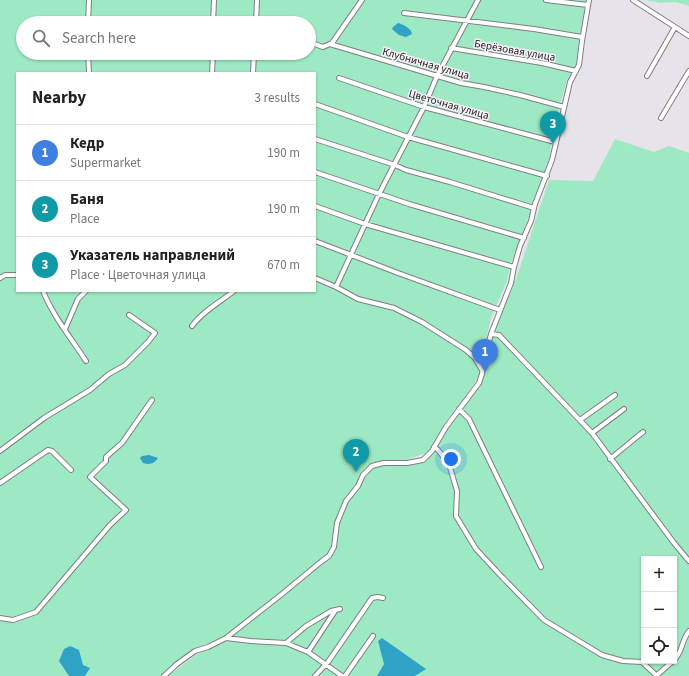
<!DOCTYPE html>
<html lang="en">
<head>
<meta charset="utf-8">
<style>
	:root { --surface:#fff; --page:#f2f2f2; --text:#222; --muted:#767676; --line:#e0e0e0; --accent:#d93025 }
	body { margin:0; font-family:"Source Sans 3",sans-serif; background:var(--page); color:var(--text) }
	.controls { position:absolute; right:12px; bottom:12px; display:grid; overflow:hidden; border-radius:0px; box-shadow:0 1px 3px #0004 }
	.controls button { width:36px; height:36px; display:grid; place-items:center; padding:0; border:0; border-bottom:1px solid var(--line); background:var(--surface); color:var(--text); font:20px sans-serif }
	.you { position:absolute; left:451px; top:459px; width:14px; height:14px; margin:-10px; border:3px solid #fff; border-radius:50%; background:#1a73e8; box-shadow:0 0 0 6px #1a73e833 }
	.badge { display:grid; place-items:center; width:26px; height:26px; border-radius:50%; background:var(--accent); color:#fff; font-size:13px; font-weight:700 }
	.pin { position:absolute; translate:-50% -33px; filter:drop-shadow(0 1px 2px #0008) }
	.pin::after { content:''; position:absolute; top:21px; width:14px; height:12px; background:inherit; clip-path:polygon(0 0,100% 0,50% 100%) }
	.list { margin:0; padding:0; list-style:none }
	h2 { display:flex; justify-content:space-between; align-items:center; height:52px; margin:0; padding:0 16px; font-size:17px }
	h2 small { font-size:13px; font-weight:400; color:var(--muted) }
	.list li { display:grid; grid-template-columns:26px 1fr auto; gap:12px; align-items:center; box-sizing:border-box; height:56px; padding:0 16px; border-top:1px solid var(--line) }
	.list b { display:block; font-size:15px; white-space:nowrap }
	.list p { margin:0; font-size:13px; white-space:nowrap; color:var(--muted) }
	.list em { font-size:13px; font-style:normal; color:var(--muted) }
	.icon { flex:none; width:22px; height:22px; fill:none; stroke:currentColor; stroke-width:2; stroke-linecap:round; stroke-linejoin:round }
	.map { position:relative; flex:none; width:689px; height:676px; overflow:hidden }
	.search { position:absolute; background:var(--surface); box-shadow:0 1px 3px #0004; left:16px; top:16px; width:300px; height:44px; display:flex; align-items:center; gap:10px; box-sizing:border-box; padding:0 14px; border-radius:22px; color:var(--muted); font-size:15px }
	.panel { position:absolute; background:var(--surface); box-shadow:0 1px 3px #0004; left:16px; top:72px; width:300px; height:220px; border-radius:0px }
	.map>svg:first-child { display:block }
</style>
</head>
<body>
<div class="map">
<svg width="689" height="676" viewBox="0 0 689 676">
	<rect width="100%" height="100%" fill="#e8e3ea"/>
	<!-- green -->
	<path fill="#9de9c3" fill-rule="evenodd" d="M0,0h586l-7,40 -2,24 -10,16 -13,46 -6,40 -30,79 -8,21 -3,15 -16,37 -9,38 4,1 11,-36 20,-45 32,-96 44,1 22,-42 39,13 15,-6 20,7v523h-274l10,-7 -41,-5 -7,12h-209l29,-22 30,-14 5,-4c-28,4 -51,22 -72,40h-160zM23,23h286v30h-286zM17,73h298v218h-298zM483,376l-1,4 -12,19 -29,36 -7,17 -11,10 -15,3 -2,-5 23,-8c6,-13 13,-25 21,-36 10,-13 20,-25 28,-39zM383,461l6,1 3,3 -19,3 -8,9 -6,11 -11,14 -8,20h-5l10,-23 27,-35zM332,546l5,1 -7,11 -9,8v-8l6,-4zM644,559h30v102h-30z
		M645,0h44v6l-13,-4 -16,1z"/>
	<!-- water -->
	<path fill="#2fa2c5" d="M398,23c6,2 13,5 14,11l-6,3 -7,-2 -7,-6 1,-2z
		M149,455l9,3c-4,6 -8,7 -15,5l-3,-5 2,-2z
		M382,638l44,31 -11,7h-38l7,-12 -6,-23z
		M70,646l9,4 4,15 7,3 -5,8h-16l-10,-15 5,-12z"/>
	<g fill="none" stroke-linecap="round" stroke-linejoin="round">
		<defs>
			<path id="street" d="M546,0l42,5
				M633,0l56,36
				M404,13l130,16 48,8
				M88,23l1,-23
				M213,23l1,-23
				M256,23l1,-23
				M330,44l131,39 23,4 36,8 44,12
				M309,45l3,-2 11,4 9,-4 30,-43
				M451,48l91,15 34,8
				M88,53l1,20
				M212,73l1,-20
				M253,73l1,-20
				M647,76l28,-49
				M339,78l85,29 131,35
				M315,104l93,33 139,39
				M661,118l28,-47
				M315,139l80,26 11,5 44,12 84,26
				M315,172l94,32 115,34
				M315,206l50,18 149,43
				M315,241l83,32 102,37
				M0,278l5,-3h12
				M315,278l21,9 22,12 36,9 28,14 44,28 9,8 7,12
				M336,287l43,-93 45,-87 13,-31 41,-76
				M43,291c10,25 28,47 43,70
				M192,326c10,-14 28,-24 42,-35
				M65,329l13,-30 8,-8
				M491,334l8,1 93,98 82,110 15,18
				M459,409l10,10 72,148
				M580,420l35,-25
				M592,433l32,-24
				M434,447l4,3 11,14 8,27 -1,25 20,33 27,29 41,42 58,35 21,6 19,1 14,13
				M0,451l44,-33 46,-28 19,-16 16,-9 23,-23 7,-9 -26,-18
				M610,459l33,-27
				M0,483l48,-33 4,1 19,19
				M0,618l13,2 23,-8 74,-87 16,-15 -36,-33 16,-16v-4l16,-14 30,-43
				M226,638l25,3 35,2 22,9 34,24
				M286,643l20,-17 25,-15 9,-2
				M308,652l27,-41
				M674,660c9,-8 7,-19 15,-29
				M164,676l13,-12 18,-13 13,-4 18,-9 56,-44 40,-33 7,-5 5,-9 3,-24 9,-22 12,-15 5,-11 9,-9 11,-3h24l16,-3 9,-9 14,-24 33,-44 3,-9 2,-14 7,-26 20,-51 3,-16 6,-21 11,-25 4,-17 17,-44 18,-78 9,-17 3,-24 7,-41
				M315,676l13,-14 44,-64 6,-1 5,1
				M345,676l28,-40
				M656,676l17,-15"/>
		</defs>
		<!-- street casing -->
		<use href="#street" stroke="#817d83" stroke-width="6"/>
		<!-- street -->
		<use href="#street" stroke="#fff" stroke-width="4"/>
	</g>
	<g text-anchor="middle" stroke-width="3" stroke-linejoin="round" paint-order="stroke">
		<!-- street labels -->
		<g font-size="11" fill="#262426" stroke="#f6f1f8">
			<text transform="translate(515 50) rotate(10)" y="4">Берёзовая улица</text>
			<text transform="translate(426 63) rotate(16)" y="4">Клубничная улица</text>
			<text transform="translate(449 104) rotate(16)" y="4">Цветочная улица</text>
		</g>
	</g>
</svg>
<div class="controls">
<button>+</button>
<button>−</button>
<button><svg class="icon" aria-label="locate" viewBox="0 0 24 24"><circle cx="12" cy="12" r="6"/><path d="M12 2v4M12 18v4M2 12h4M18 12h4"/></svg></button>
</div>
<div class="you"></div>
<div class="pin badge" style="left:485px;top:372px;background:#3f7fe0">1</div>
<div class="pin badge" style="left:356px;top:472px;background:#0f9aa8">2</div>
<div class="pin badge" style="left:553px;top:144px;background:#0f9aa8">3</div>
<div class="search"><svg class="icon" aria-label="search" viewBox="0 0 24 24"><circle cx="10" cy="10" r="6"/><path d="M15 15l6 6"/></svg>Search here</div>
<section class="panel">
<h2>Nearby<small>3 results</small></h2>
<ul class="list">
<li><span class="badge" style="background:#3f7fe0">1</span><div><b>Кедр</b><p>Supermarket</p></div><em>190 m</em></li>
<li><span class="badge" style="background:#0f9aa8">2</span><div><b>Баня</b><p>Place</p></div><em>190 m</em></li>
<li><span class="badge" style="background:#0f9aa8">3</span><div><b>Указатель направлений</b><p>Place · Цветочная улица</p></div><em>670 m</em></li>
</ul>
</section>
</div>
</body>
</html>
